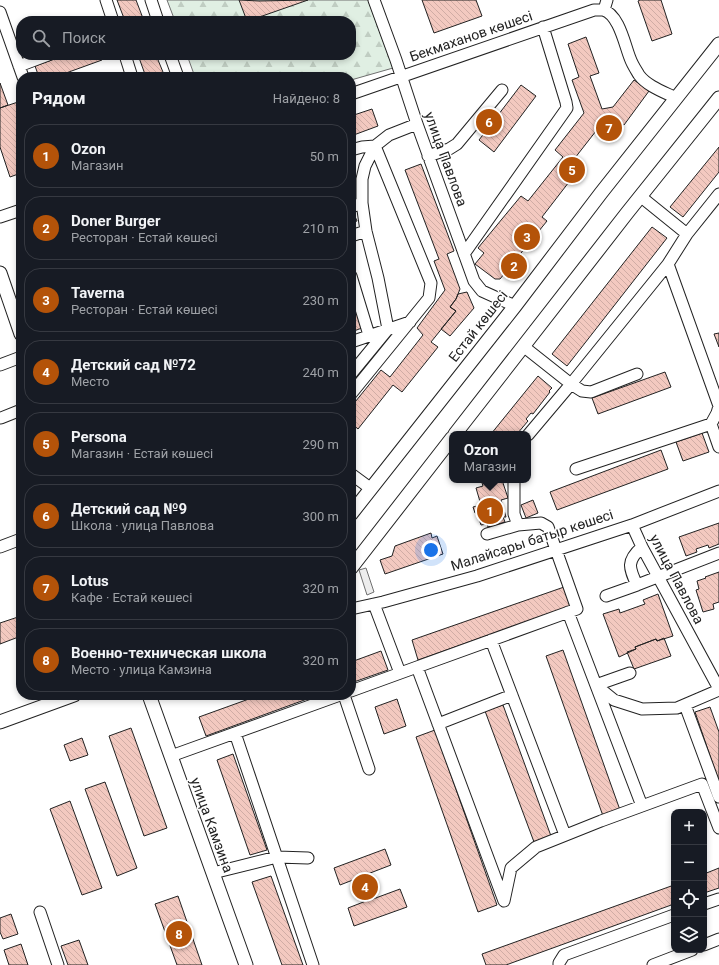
<!DOCTYPE html>
<html lang="ru">
<head>
<meta charset="utf-8">
<style>
	:root { --surface:#171b24; --page:#242831; --text:#f1f3f6; --muted:#9ea1a6; --line:#363941; --accent:#b45309 }
	body { margin:0; font-family:Roboto,sans-serif; background:var(--page); color:var(--text) }
	.controls { position:absolute; right:12px; bottom:12px; display:grid; overflow:hidden; border-radius:8px; box-shadow:0 2px 6px #0003 }
	.controls button { width:36px; height:36px; display:grid; place-items:center; padding:0; border:0; border-bottom:1px solid var(--line); background:var(--surface); color:var(--text); font:20px sans-serif }
	.you { position:absolute; left:431px; top:550px; width:14px; height:14px; margin:-10px; border:3px solid #fff; border-radius:50%; background:#1a73e8; box-shadow:0 0 0 6px #1a73e833 }
	.badge { display:grid; place-items:center; width:26px; height:26px; border-radius:50%; background:var(--accent); color:#fff; font-size:13px; font-weight:700 }
	.pin { position:absolute; translate:-50% -50%; border:2px solid #fff; box-shadow:0 1px 4px #0006 }
	.popup { position:absolute; left:449px; top:431px; width:82px; height:52px; box-sizing:border-box; display:grid; place-content:center; border-radius:8px; background:var(--surface); filter:drop-shadow(0 1px 3px #0005); font-size:13px; white-space:nowrap; color:var(--muted) }
	.popup b { font-size:15px; color:var(--text) }
	.popup::after { content:''; position:absolute; left:50%; top:100%; margin-left:-8px; border:8px solid transparent; border-top-color:var(--surface) }
	.list { margin:0; padding:0; list-style:none }
	h2 { display:flex; justify-content:space-between; align-items:center; height:52px; margin:0; padding:0 16px; font-size:17px }
	h2 small { font-size:13px; font-weight:400; color:var(--muted) }
	.list li { display:grid; grid-template-columns:26px 1fr auto; gap:12px; align-items:center; box-sizing:border-box; height:64px; margin:0 8px 8px; padding:0 8px; border:1px solid var(--line); border-radius:16px }
	.list b { display:block; font-size:15px; white-space:nowrap }
	.list p { margin:0; font-size:13px; white-space:nowrap; color:var(--muted) }
	.list em { font-size:13px; font-style:normal; color:var(--muted) }
	.icon { flex:none; width:22px; height:22px; fill:none; stroke:currentColor; stroke-width:2; stroke-linecap:round; stroke-linejoin:round }
	.map { position:relative; flex:none; width:719px; height:965px; overflow:hidden }
	.search { position:absolute; background:var(--surface); box-shadow:0 2px 6px #0003; left:16px; top:16px; width:340px; height:44px; display:flex; align-items:center; gap:10px; box-sizing:border-box; padding:0 14px; border-radius:16px; color:var(--muted); font-size:15px }
	.panel { position:absolute; background:var(--surface); box-shadow:0 2px 6px #0003; left:16px; top:72px; width:340px; height:628px; border-radius:16px }
	.map>svg:first-child { display:block }
</style>
</head>
<body>
<div class="map">
<svg width="719" height="965" viewBox="0 0 719 965">
	<defs>
		<pattern id="forest-firs" width="22" height="20" patternUnits="userSpaceOnUse"><rect width="22" height="20" fill="#e0efe3"/><path d="M5 1l3.5 6h-7zM16 11l3.5 6h-7z" fill="#c0cdc2"/></pattern>
		<pattern id="building-back-hatch" width="6" height="6" patternUnits="userSpaceOnUse"><rect width="6" height="6" fill="#f3c9c0"/><path d="M-1 5l2 2M0 0l6 6M5-1l2 2" fill="none" stroke="#d0aca5"/></pattern>
	</defs>
	<rect width="100%" height="100%" fill="#fff"/>
	<!-- forest -->
	<path fill="url(#forest-firs)" stroke="#6f6f6f" d="M167,0h201l25,68 -42,12v-3h-156l-8,-22h164v-34h-176z"/>
	<!-- parking -->
	<path fill="#ededed" stroke="#6f6f6f" d="M366,568l8,24 -7,3 -8,-25z"/>
	<!-- building -->
	<path fill="url(#building-back-hatch)" stroke="#222" d="M117,0h19l8,21h-19z
		M239,0l20,1 49,-1 -60,21h-1z
		M422,0h54l6,16 -48,17z
		M640,0h21l11,34 -20,7 -14,-40z
		M586,37l13,36 -9,3 12,33 11,-2 21,-27 15,11 -25,34 -4,-2 -14,17 -10,-9 -25,32 8,6 -37,48 5,4 -47,58h-5l-20,-15 9,-11 -6,-5 43,-52 7,5 35,-44 -8,-7 29,-37 -12,-33 7,-3 -11,-33z
		M66,55h35l1,5 -47,17h-16l-4,-11z
		M138,55h18l9,22h-19z
		M0,83l8,22 -8,3z
		M521,85l15,11 -42,56 -15,-12z
		M21,101v72l-11,4 -10,-30v-39z
		M372,109l6,17 -27,10v-20z
		M719,147v25l-36,45 -13,-10z
		M421,164l33,87 -7,3 13,35 -4,10 -6,8 6,4 -25,31 7,5 -36,45 -9,-7 -35,44 -7,-6v-16l30,-37 9,7 33,-42 -6,-7 28,-38 -11,-29 5,-2 -34,-89z
		M351,166l8,25 -8,3z
		M354,214l3,7 -6,2v-8z
		M652,227l15,11 -100,128 -15,-12z
		M467,292l7,16 -24,28 -9,-7 15,-18 -6,-4 6,-8 2,-5z
		M357,312l5,16 -11,4v-18z
		M719,333v14l-5,-13z
		M665,372l6,15 -73,27 -6,-16z
		M538,376l14,12 -3,3 1,1 -17,22 -2,-1 -5,6 2,2 -11,13h-26z
		M702,433l7,19 -26,9 -7,-19z
		M661,450l7,19 -111,41 -7,-18z
		M481,480h21l6,18 -7,2 5,17h-3l2,5 -17,5 -1,-3 -6,1 -4,-12h-2l-2,-6 8,-2 -5,-17 7,-2z
		M533,500l5,13 -12,5 -5,-13z
		M719,523v21l-10,4 -1,-3 -12,4 1,3 -11,4 -7,-19z
		M431,533l1,5 5,-2 6,18 -58,20 -5,-14 12,-4 3,-10z
		M719,572v30l-6,2 1,5 -11,3 -7,-22 3,-1 -2,-8 9,-3 -1,-1z
		M567,586l7,19 -156,55 -6,-20z
		M658,594l15,42 -16,5 -1,-2 -21,8 1,2 -17,8 -16,-43 16,-5 1,4 25,-9 -2,-4z
		M21,616v20l-21,8v-21z
		M664,638l7,18 -37,13 -7,-17 9,-3 -1,-2 21,-8 1,2z
		M563,650l57,160 -17,6 -57,-160z
		M381,651l7,19 -37,13v-21z
		M260,695h58l-112,41 -7,-19z
		M397,699l9,27 -22,8 -9,-27z
		M503,705l48,131 -17,6 -49,-131z
		M710,707l9,25v50l-24,-70z
		M131,728l36,100 -23,8 -35,-100z
		M435,730l62,175 -19,7 -62,-175z
		M82,738l6,17 -18,6 -6,-16z
		M233,754l34,96 -17,5 -33,-95z
		M105,782l32,86 -20,8 -32,-87z
		M70,801l32,87 -20,7 -32,-86z
		M385,849l6,16 -26,10 8,24 27,-10 7,18 -53,19 -6,-18 18,-7 -8,-23 -18,7 -6,-17z
		M719,868v20l-15,5v-19z
		M271,876l32,89h-21l-30,-83z
		M674,885v19l-168,61h-20l-4,-11z
		M178,896l24,69h-25l-22,-61z
		M11,914l7,20 -15,5 -3,-7v-14z
		M79,940l9,25h-20l-7,-19z
		M21,944l7,21h-19l-5,-15z"/>
	<g fill="none" stroke-linecap="round" stroke-linejoin="round">
		<defs>
			<path id="minor" d="M106,0l7,21
				M151,0l7,21
				M374,0l22,60 21,64 57,157 8,10 33,15
				M604,10l3,-10
				M0,12l23,65
				M125,55l7,22
				M170,55l8,22
				M19,66l29,-11
				M351,94l243,-84c3,0 7,0 9,0 16,4 22,36 27,48 2,6 6,12 9,17 8,11 25,17 37,23
				M351,150l11,-3 13,-1 -10,20 -3,13v24l-11,4
				M428,156l21,-7 8,-5 45,-54
				M719,194l-32,40 -19,30 51,142 -2,7 -6,11 8,23
				M640,196l47,38
				M0,217l21,-7
				M351,236l15,-5
				M464,254l103,-146 -1,-6 -23,-75
				M351,276l18,59
				M351,342l59,-20
				M523,346l48,38 97,-120
				M0,365l21,-8
				M351,374l37,-45 -10,-51 -12,-47 -4,-28
				M351,394l78,-96 2,-15 -56,-137 14,-11 28,-11
				M1,418l20,-8
				M528,435l43,-51 11,7 9,1 46,-18
				M576,469l135,-45
				M351,474l19,14
				M514,480v34l4,11 23,-2 7,4 29,82 -160,58 87,234 7,-33 25,-21 65,-26 101,-37 17,44
				M632,525l10,22 77,142
				M487,534l31,-9
				M0,547l21,-8
				M637,585l82,-32
				M606,596l31,-11c-8,-17 -11,-24 5,-38
				M374,604l26,69
				M351,609l32,-7 94,-26 155,-51 87,-34
				M568,612l74,194
				M491,640l74,195
				M596,685l34,-12
				M598,687l16,13 28,9 35,-1 42,-18
				M351,691l66,-24
				M344,695l25,74
				M685,705l34,92
				M438,724l74,-29
				M235,733l78,232
				M171,756l169,-61
				M213,873l64,-16 31,1
				M704,904l15,-5
				M40,912l18,53
				M704,945l15,-6
				M559,965v-2l5,-8 110,-40
				M653,965l39,-15"/>
			<path id="major" d="M0,273l21,61
				M455,434l172,-221 92,-115
				M351,514l164,-208 86,-113 118,-149
				M351,568l101,-130
				M149,695l97,270
				M0,722l74,-27"/>
		</defs>
		<!-- minor casing -->
		<use href="#minor" stroke="#222" stroke-width="13"/>
		<!-- major casing -->
		<use href="#major" stroke="#222" stroke-width="15"/>
		<!-- minor -->
		<use href="#minor" stroke="#fff" stroke-width="11"/>
		<!-- major -->
		<use href="#major" stroke="#fff" stroke-width="13"/>
	</g>
	<g text-anchor="middle" stroke-width="3" stroke-linejoin="round" paint-order="stroke">
		<!-- street labels -->
		<g font-size="14" fill="#222" stroke="#fff">
			<text transform="translate(471 36) rotate(-19)" y="5">Бекмаханов көшесі</text>
			<text transform="translate(446 159) rotate(70)" y="5">улица Павлова</text>
			<text transform="translate(478 326) rotate(-52)" y="5">Естай көшесі</text>
			<text transform="translate(532 540) rotate(-18)" y="5">Малайсары батыр көшесі</text>
			<text transform="translate(677 579) rotate(62)" y="5">улица Павлова</text>
			<text transform="translate(212 825) rotate(70)" y="5">улица Камзина</text>
		</g>
	</g>
</svg>
<div class="controls">
<button>+</button>
<button>−</button>
<button><svg class="icon" aria-label="locate" viewBox="0 0 24 24"><circle cx="12" cy="12" r="6"/><path d="M12 2v4M12 18v4M2 12h4M18 12h4"/></svg></button>
<button><svg class="icon" aria-label="layers" viewBox="0 0 24 24"><path d="M12 4l9 5-9 5-9-5zM3 14l9 5 9-5"/></svg></button>
</div>
<div class="you"></div>
<div class="pin badge" style="left:490px;top:511px">1</div>
<div class="popup"><b>Ozon</b>Магазин</div>
<div class="pin badge" style="left:514px;top:266px">2</div>
<div class="pin badge" style="left:527px;top:237px">3</div>
<div class="pin badge" style="left:365px;top:887px">4</div>
<div class="pin badge" style="left:572px;top:170px">5</div>
<div class="pin badge" style="left:489px;top:122px">6</div>
<div class="pin badge" style="left:609px;top:128px">7</div>
<div class="pin badge" style="left:179px;top:934px">8</div>
<div class="search"><svg class="icon" aria-label="search" viewBox="0 0 24 24"><circle cx="10" cy="10" r="6"/><path d="M15 15l6 6"/></svg>Поиск</div>
<section class="panel">
<h2>Рядом<small>Найдено: 8</small></h2>
<ul class="list">
<li><span class="badge">1</span><div><b>Ozon</b><p>Магазин</p></div><em>50 m</em></li>
<li><span class="badge">2</span><div><b>Doner Burger</b><p>Ресторан · Естай көшесі</p></div><em>210 m</em></li>
<li><span class="badge">3</span><div><b>Taverna</b><p>Ресторан · Естай көшесі</p></div><em>230 m</em></li>
<li><span class="badge">4</span><div><b>Детский сад №72</b><p>Место</p></div><em>240 m</em></li>
<li><span class="badge">5</span><div><b>Persona</b><p>Магазин · Естай көшесі</p></div><em>290 m</em></li>
<li><span class="badge">6</span><div><b>Детский сад №9</b><p>Школа · улица Павлова</p></div><em>300 m</em></li>
<li><span class="badge">7</span><div><b>Lotus</b><p>Кафе · Естай көшесі</p></div><em>320 m</em></li>
<li><span class="badge">8</span><div><b>Военно-техническая школа</b><p>Место · улица Камзина</p></div><em>320 m</em></li>
</ul>
</section>
</div>
</body>
</html>
